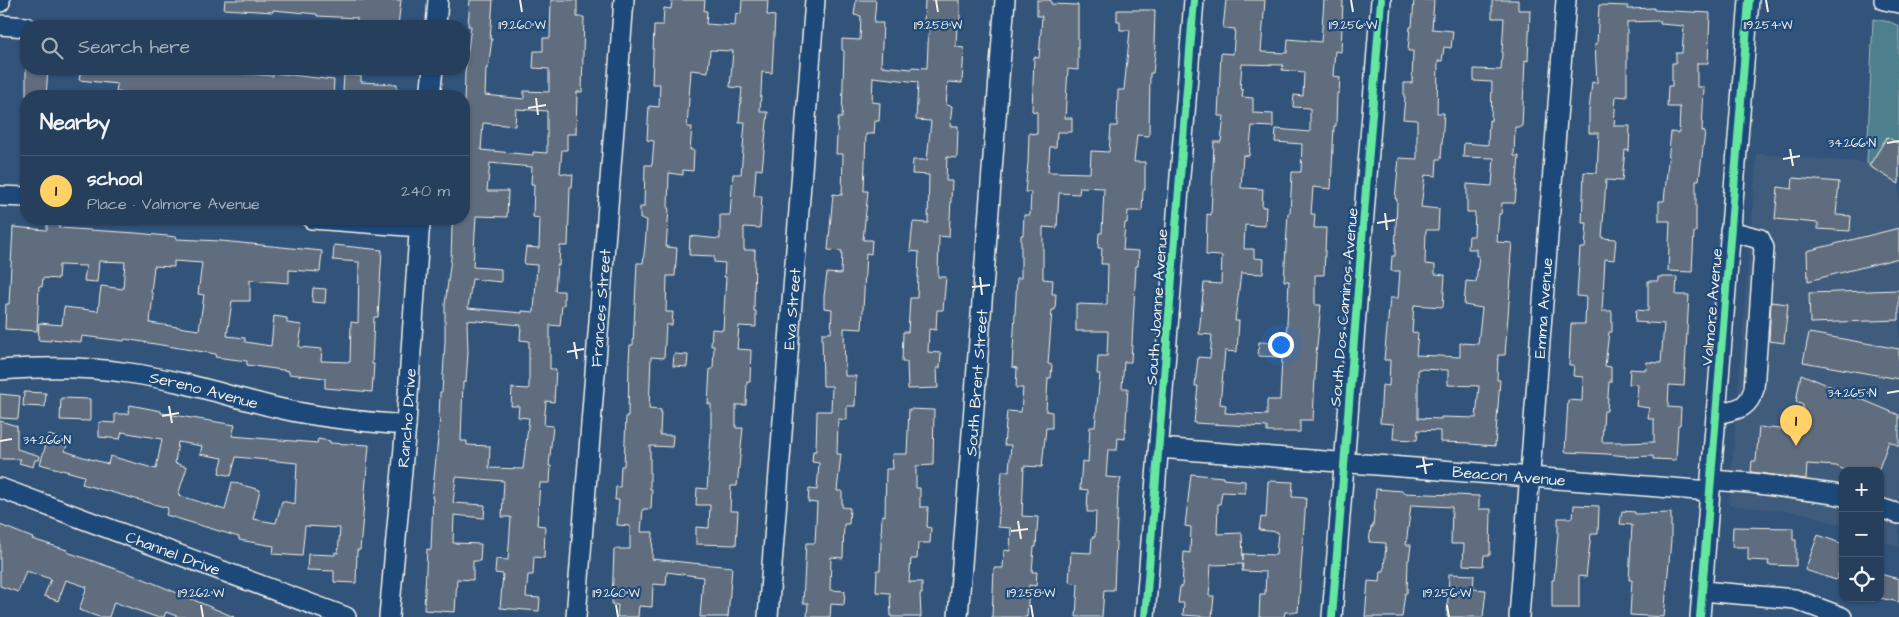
<!DOCTYPE html>
<html lang="en">
<head>
<meta charset="utf-8">
<style>
	:root { --surface:#263f5c; --page:#324a65; --text:#f1f3f6; --muted:#a4afbb; --line:#425872; --accent:#ffd166 }
	body { margin:0; font-family:"Architects Daughter",sans-serif; background:var(--page); color:var(--text) }
	.controls { position:absolute; right:15px; bottom:15px; display:grid; overflow:hidden; border-radius:10px; box-shadow:0 1px 4px #0004 }
	.controls button { width:45px; height:45px; display:grid; place-items:center; padding:0; border:0; border-bottom:1px solid var(--line); background:var(--surface); color:var(--text); font:25px sans-serif }
	.you { position:absolute; left:1280px; top:344px; width:18px; height:18px; margin:-12px; border:4px solid #fff; border-radius:50%; background:#1a73e8; box-shadow:0 0 0 8px #1a73e833 }
	.badge { display:grid; place-items:center; width:32px; height:32px; border-radius:50%; background:var(--accent); color:#111; font-size:16px; font-weight:700 }
	.pin { position:absolute; translate:-50% -41px; filter:drop-shadow(0 1px 2px #0008) }
	.pin::after { content:''; position:absolute; top:26px; width:18px; height:15px; background:inherit; clip-path:polygon(0 0,100% 0,50% 100%) }
	.list { margin:0; padding:0; list-style:none }
	h2 { display:flex; justify-content:space-between; align-items:center; height:65px; margin:0; padding:0 20px; font-size:21px }
	h2 small { font-size:16px; font-weight:400; color:var(--muted) }
	.list li { display:grid; grid-template-columns:32px 1fr auto; gap:15px; align-items:center; box-sizing:border-box; height:70px; padding:0 20px; border-top:1px solid var(--line) }
	.list b { display:block; font-size:19px; white-space:nowrap }
	.list p { margin:0; font-size:16px; white-space:nowrap; color:var(--muted) }
	.list em { font-size:16px; font-style:normal; color:var(--muted) }
	.icon { flex:none; width:28px; height:28px; fill:none; stroke:currentColor; stroke-width:2; stroke-linecap:round; stroke-linejoin:round }
	.map { position:relative; flex:none; width:1899px; height:617px; overflow:hidden }
	.search { position:absolute; background:var(--surface); box-shadow:0 1px 4px #0004; left:20px; top:20px; width:450px; height:55px; display:flex; align-items:center; gap:12px; box-sizing:border-box; padding:0 18px; border-radius:20px; color:var(--muted); font-size:19px }
	.panel { position:absolute; background:var(--surface); box-shadow:0 1px 4px #0004; left:20px; top:90px; width:450px; height:135px; border-radius:20px }
	.map>svg:first-child { display:block }
</style>
</head>
<body>
<div class="map">
<svg width="1899" height="617" viewBox="0 0 1899 617">
	<rect width="100%" height="100%" fill="#32547b"/>
	<filter id="ink" filterUnits="userSpaceOnUse"><feTurbulence type="fractalNoise" baseFrequency=".02" numOctaves="2"/><feDisplacementMap in="SourceGraphic" scale="10" xChannelSelector="R" yChannelSelector="G"/><feConvolveMatrix kernelMatrix="1 2 1 2 8 2 1 2 1" color-interpolation-filters="sRGB"/></filter>
	<g filter="url(#ink)">
		<!-- built -->
		<path fill="#405c7c" d="M1757,154l110,9 32,18v366l-19,-7v-69h-37v55l-38,-13 -76,-8z"/>
		<!-- green -->
		<path fill="#4d808c" stroke="#a0b8ba" d="M1873,19l17,3 9,4v155l-32,-18z"/>
		<!-- building -->
		<path fill="#5f6d7e" stroke="#f4f1e8" fill-rule="evenodd" d="M225,0h176l-3,26h-30v-2l-11,-1v-5l-40,-2v-2l-44,-4v2l-49,-3z
			M470,0h23l-3,39h2l-4,29h-2l-1,27 39,4v-8l25,1v-23l-16,-1 1,-17h9v-13h7l1,-38h26v17h7l-2,75h-5l-1,42h-9v16h-5l-2,23 13,2 -1,12h-2l-2,59h-8l-1,20 -2,-1 -2,26h9v14h-2l-2,21 -10,-1v44h6l-2,33 -8,-1 -2,24 9,1 -4,40h2l-1,17h-10l-3,42 8,1 -1,32 -10,-1 -1,18h-5l-2,22 14,1 -1,13 -39,-3 3,-34 -8,-1 1,-14 12,1 3,-43h-9l2,-36 -48,-4 -3,26 32,2 -1,13 -30,-3 -1,28 28,1 -1,17h-7v19l-16,-1 -2,33 -31,-2 3,-61 4,1 2,-52h-1l8,-80h-1l1,-26h2l3,-49v-38l6,-47 1,-31 2,-8h10v-115l1,-31 6,-47h-3zM516,109l31,2v42l-14,-1v3l-52,-5 2,-27 32,3zM490,163l42,4 -1,17h3l-1,33 7,1 -1,30 -13,-1 -2,17 13,1 -3,47 -12,-1v2l-54,-5 4,-29 29,3v-13l-28,-2 3,-51 31,1 1,-26h-21zM467,320l54,5 -1,15 9,1v48l-17,-1 -1,18h8l-1,11 11,1 -6,51 -34,-1 1,-22 -23,-1v-4h-6l2,-59h3l2,-29z
			M672,0h33l-1,11h3l-1,13 29,2 1,-13 5,1 1,-14h26l-1,15 8,1 -3,57 -10,-1 -2,40h8l-6,58 -6,-1 -2,27h8l-2,32 -16,-1v23h11l-1,61h2v16l-17,-1 -2,23 14,1 -1,32h-3l-1,23h-10v23h7l-6,58h-6l-1,25h8l-2,34 -40,-1v-17l13,1 1,-23h-14l1,-17 10,1 4,-53v-32h-3l2,-35h3l1,-23h-3l1,-17 11,1 3,-53h-2l1,-14 -11,-1v-6l-25,-1 1,-19 30,3v-24h10l3,-41h8l4,-52h-6l3,-34 -12,-1 3,-36 -23,-1 -2,22 -17,-2 -4,57h5l-2,23h4l-1,21 -10,-1v5l-14,-2 -1,36h1l-3,38 11,1 -2,28h-8l-1,36h7l-1,13h-6l-2,33 -13,-1 -2,52 12,1 -1,25h13l-1,12 -22,-1v43h2l-1,20h-8l-2,23h12l-1,27 80,8 -4,50h-28l3,-40 -36,-5 -1,13 -13,-1 -1,23 -13,-1 -1,11h-21l1,-12h-6l2,-56h16v-23l-13,-1 2,-25h-4l1,-13h4l1,-21h3l2,-50h2l1,-56 1,-15h3l4,-82h6l2,-17 2,-26 -7,-1v-12h4l1,-42h7l2,-24 -7,-1 2,-34 10,1 1,-23h-8l2,-59h9l1,-17 7,1z
			M856,0h20l-2,23h9l-2,43 31,3v-2l15,1 2,-46h-5l1,-22h35v23h-3l-1,24 8,1 -2,35 -14,-1 -2,23 6,1 -2,20h8l-1,32 -10,-1 -1,24h6l-3,56 -10,-1 -1,41h8l-3,33h-6l-1,20 -7,-1 -1,23 13,1 -1,15h-3l1,20 -30,1 -1,-27h-5l1,-30h5l2,-34h7l2,-46 -9,-1 3,-29 15,1 1,-48 -17,-1 1,-14h14l4,-39 -15,-1 2,-38 -45,-5 -1,25 8,1 -1,18h-4l-1,13h-8l-2,57h4l-5,49h9l-1,14 -5,-1 -4,76 -18,-1 1,48h11l-1,30h-8v14l-9,-1 -1,35h4l-4,37h5v16l8,1 -1,16h-5l-1,34 -12,-1 -1,33 15,1 -1,14 -13,-1 -1,13h-23l1,-14h-5l3,-60h9l2,-40 -9,-1 1,-13 8,1 2,-27 -7,-1 1,-11h3l1,-40h14l1,-25h-9l-1,-53h9l1,-24 -8,-1v-12l3,-23 14,1 1,-23 -14,-1 5,-56 9,1 1,-41h-7l2,-36h4l2,-67 -2,-1v-11l18,1 1,-24 -7,-1z
			M1037,0h14v4l27,1v65l-10,-1 -3,49h7v14h-15l-1,15h-6l-2,25 42,1 1,-22 18,1 2,-26h6l1,-36h6l6,-60h-10v-9h-3v-11h38l-1,35h2l-3,28h-3l-1,63 -12,-1 -3,27h11v28h-2l-1,21h-14l-1,12h-2l-2,27 16,1 -1,15h-2l-5,96h-7l-2,26h6l-3,51 -7,-1 -1,12h-9l-2,27 15,1 -3,14 -4,98h-10l-2,27h-26l2,-33 -9,-2 2,-30 20,1 1,-16h3l1,-25h-9l1,-22 -8,-1 2,-28 6,1 2,-35h5l5,-53h-3l1,-18h9l1,-25h-32v-27l31,1 1,-41h-7l1,-16h-4l1,-15h3l2,-45 -24,-1 -1,7 -20,-1 -2,35 -14,-1v52l10,1 -1,14h4l-1,16h-3l-4,54 4,1 -1,13h-3l-2,33 6,1v16h-6l-4,39 -18,-1 -2,50 16,1 -2,30h-2l-2,25h5l-1,14 -7,-1 -2,32h-35l2,-49h9l1,-18 6,1 1,-23 -13,-1 4,-56h7l2,-26h-7l3,-34 14,1 2,-24h-7l1,-20 -5,-1 5,-89h4v-43h2l1,-20h6l1,-23h-6l3,-29 1,-30 8,1v-22l-5,-1 2,-54 5,1 3,-42h-5z
			M1226,0h39l-4,52 26,1 1,-14 33,3 3,-42h19l-2,52 -6,-1 -2,25 7,1 -1,16h-2l-1,33h-2l-3,63 -18,-2 -2,27h4l-1,14h12l-2,47h-9v30h6l-5,50 -3,65h-13v12h-33v-5l-73,-4 4,-37h-3l3,-29 12,1 2,-23 -13,-1 5,-51 17,1 1,-28 -16,-1 1,-41 4,1 3,-73h7l3,-26h-6l3,-63 12,1 2,-25 -12,-1zM1242,64l41,1 -1,5 22,2 -1,24 -9,-1 -1,12 17,1v24l-34,-3 -1,13 27,2 -1,28h-9l-2,41h-2l-4,68h5l-3,62 -27,-1 -1,14 24,1 -2,43h-13v15l-42,-2 1,-8 -6,-1 5,-53 12,1 2,-31h-4l6,-48 22,1 1,-15 -10,-1v-9h-10l1,-24 20,1 1,-19h-4l1,-18 -22,-1 2,-33 6,1 3,-30 21,1v-13l-20,-1v-15l-11,-1 1,-7 -3,-1z
			M1414,0h20l-2,29 21,2 -2,17 -7,-1 -2,14h-4l-1,52h7l-3,46h-4l-1,17 -11,-1 -4,32 18,2 -1,21h-12l-1,34 10,1v9l10,1 -2,32 -29,-2 -2,27 6,1 -2,22 44,2v-14l18,1 4,-36 -18,-3 2,-24 10,1 3,-26h-3v-7h-8l1,-13h5l1,-24h-8v-28l25,2 2,-28 -31,-1 1,-14 24,2 1,-25 2,1 1,-39 -18,-1v-12l27,1 3,-52h-12v-18h26v10h12l-2,51 -3,-1 -3,67h-7l-1,29h5l-4,47h-13l-1,11h-2l-2,28 15,1 -2,21h2l-7,91h-7l-1,25h3l-5,66 -25,-2v-1l-30,-1v-11l-22,-1 -1,10 -24,-1 1,-15 -14,-1 2,-38 7,1 1,-26h-6l6,-62h8l2,-27h-9l1,-15h3l2,-57h-2l4,-41 18,1v-39l-14,-1 2,-22h-1v-14h8l1,-32h-5l2,-24h2zM1418,369l30,1v15l31,1 -3,32 -35,-1v2l-23,-1z
			M1599,5l29,1v3l26,-1v2l56,3 -2,50h-11v24h7l-2,44 3,1 -6,48h-3v52h-2l-2,40 -24,-1 2,-50h-11v-20h5l7,-69 8,1 1,-26h-13l1,-21h4v-23h4v-10h6l2,-27 -24,-2v-3l-33,1v75l-11,-1 -2,30h16l-1,25 -4,-1 -3,31 -16,-1 -4,58 14,1 -2,21 -9,-1 -3,52h10v21h-3l-4,34 6,1v15h-2l-2,29h-3l-2,31h19v1l33,-1v-23h-6l1,-11 -13,-2 2,-21 -9,-1 1,-15 16,1 1,-8 14,1 3,-39 -29,-2 1,-12 12,1v-30h10v-4h19l-1,18h13l-5,91 -15,-1 -1,22 13,1 -1,17h-2l-2,35 -23,-1v-3l-27,1v-1l-19,-2 -42,-2 3,-52 14,1 1,-24 -10,-1 1,-11h-5l2,-41h14l1,-27 -9,-1 3,-48h5l2,-25h-5l2,-51 13,1 2,-40h-10v-22l3,-29 5,1 -2,-39h2z
			M26,69h22l-2,27h-20z
			M81,69h144v3l48,4v-3l61,7 -1,16h-52l-24,-2v2h-62l1,-4 -25,-3 -1,7h-17v-1l-37,-3 1,-8 -38,-4z
			M344,75l17,1v6l36,2v12h-24v-2l-30,-3z
			M1887,137l12,7v40l-30,-18z
			M1793,178l46,4 -3,33 15,1 -1,15 -32,-2v-6l-43,-4 3,-32 14,2z
			M47,223l12,1v4l77,5 41,4 -1,2 45,2 101,10 -2,21 -31,-2v13l-39,-3v21h-18l-5,35 18,2v4l26,4 3,-30 13,2v5l15,2 -3,22 23,2 -1,12 29,1 1,-40 7,1 1,-61 -26,-2 1,-15 48,5 -4,67h-4l-2,47h2l-2,28 -47,-4v-10l-36,-4v-3l-42,-6v-4l-32,-4 1,-3 -91,-15 -1,2 -42,-5 -1,6 -30,-3v2l-13,-1 1,-17 23,2 2,-18 34,4 3,-25 22,3 2,-27 -26,-1 -2,21 -13,-1 2,-15 -27,-1 -1,14 -15,-1 -1,9 -3,-1 -2,45 -32,-2 1,-25h3l4,-77 34,3zM174,261l28,2 -4,31 6,1 -5,35 -49,-7 3,-29 -2,-1 3,-27 20,1z
			M1899,228v30l-91,23 -1,-30z
			M313,288l13,1 -1,14 -13,-1z
			M1899,290v30l-89,3 -1,-30z
			M1771,302l17,2 -4,39 -15,-2z
			M1809,333l90,16v30l-96,-17z
			M674,354l14,1 -1,12 -14,-1z
			M1801,374l98,41v31l-10,-5 -11,30h-31l-11,-5 -29,-2 -1,15 -55,-7 1,-11h4l3,-34 42,4 2,-26 -7,-3z
			M24,392l22,1 -1,14 -22,-1z
			M0,394l20,2 -2,23 -18,-1z
			M61,398l29,1v22l-30,-1z
			M130,405l31,6v2l74,12 -3,11 85,7 1,-4 12,2v2l39,2 -9,105h-3l-1,33 -22,-1v-11l-27,-1 1,-16 27,1v-3l3,1 2,-25 -35,-2 -3,30 -29,-2 1,-8 -35,-6v-3l-73,-22 2,-7 -86,-24 2,-8 -44,-12 9,-29 19,6 -3,10 15,5 28,8 2,-8 46,13 6,-30 -40,-7 -2,7 -21,-2v-15l16,1v-9h13zM178,442l24,4 -2,8 23,4 -4,15 12,3 5,-19 61,6 -2,41 -13,-3 -6,22 -23,-4 7,-29 -28,-8 -7,28 -47,-15 9,-28 -12,-4z
			M909,409l25,1 -1,55 -17,1v22h4v19h8l-1,20 4,1 -1,15h-12l-1,16h-6l-2,23h13v12h-2l1,23h-30l-1,-24 -14,-1 1,-22h3l2,-55 3,1 1,-47h7l-1,-15h15z
			M0,421l17,5v23l23,7 -1,4h-4l-2,7 -14,-4 2,-4h-21z
			M1191,474l32,3v2l22,2v12l-23,-1 -2,12h-2l-1,30 25,-1 1,28v-7l33,1 2,-23 -19,-2 2,-13 5,1 2,-37 25,1 -1,15 14,1 -8,114h-13l-1,5h-25l1,-23h5l1,-22 -24,-1 1,-7 -32,1 -2,31h5l-2,21 -29,-2 1,-12h-6l2,-16h2l2,-35 6,1 1,-26 -6,-1z
			M1376,489l27,2v2l76,3v13h12l-1,46h-6l-1,11 -20,-1 1,-21h-13l1,-37 -41,-2 -5,40h5l-2,15h-1l-1,33h-2l-3,24h-37l3,-36 12,1 1,-11h3l2,-28 -17,-1 2,-15h2z
			M1574,505l25,1 -1,28h-7l-5,43 -7,-1v32h-27v-28h2l4,-47v-15h15z
			M1622,511l13,1v2l36,-1v27l-7,77 -34,-2 2,-35h-3l3,-55 -12,-1z
			M0,525l33,13 -1,1 35,11v2l77,27 90,38h-55l-13,-5 -2,5h-8l-42,-15 -5,15h-10l-20,-7 8,-23 -21,-7 -8,21 -14,-5 7,-17 -25,-8 -8,21 -18,-6z
			M1733,527l60,1v12h3v26l-28,-1 1,-4 -21,-1v-13h-16z
			M1818,535l25,9v18l-7,18 -31,-10z
			M1449,574l25,1 -1,14 13,1 -3,27h-36z
			M1880,574l19,5v23l-19,-4z"/>
		<g fill="none" stroke-linecap="round" stroke-linejoin="round">
			<defs>
				<g id="minor">
					<path d="M1884,0l15,3"/>
					<path d="M0,2v-2"/>
					<path d="M0,25l26,2"/>
					<path d="M436,26l2,-26"/>
					<path d="M430,96l3,-27"/>
					<path d="M0,196l26,1"/>
					<path d="M312,219l108,8"/>
					<path id="s1" d="M0,370c40,-3 90,-3 129,3 51,7 99,23 149,35 42,10 85,14 128,17"/>
					<path d="M1716,414c20,-5 31,-3 38,-25l10,-141 -4,-9 -30,-8"/>
					<path id="s2" d="M1159,448l551,43"/>
					<path d="M1711,480l40,3 83,11 9,2"/>
					<path id="s3" d="M0,488l346,129"/>
					<path d="M1880,508l19,6"/>
					<path d="M1702,591l93,8 47,18"/>
					<path id="s4" d="M389,617l17,-192 14,-206"/>
					<path id="s5" d="M576,617l48,-617"/>
					<path id="s6" d="M768,617l47,-617"/>
					<path id="s7" d="M958,617l47,-617"/>
					<path d="M1145,617l49,-617"/>
					<path d="M1332,617l49,-617"/>
					<path id="s8" d="M1519,617l47,-617"/>
					<path d="M1700,617l49,-617"/>
				</g>
			</defs>
			<!-- minor casing -->
			<use href="#minor" stroke="#f4f1e8" stroke-width="22"/>
			<!-- minor -->
			<use href="#minor" stroke="#1f4a7a" stroke-width="19"/>
			<defs>
				<path id="cycleway" d="M1145,617l49,-617
					M1332,617l49,-617
					M1700,617l49,-617"/>
			</defs>
			<!-- cycleway casing -->
			<use href="#cycleway" stroke="#1f4a7a" stroke-width="11"/>
			<!-- cycleway -->
			<use href="#cycleway" stroke="#66e7a1" stroke-width="8"/>
		</g>
	</g>
	<!-- ticks -->
	<path fill="none" stroke="#f4f1e8" stroke-width="2" d="M520,0l2,12M936,0l2,12M1351,0l2,12M1766,0l2,12M536,98l2,17M528,108l18,-3M1887,143l12,-2M1790,149l3,17M1783,159l17,-3M1385,213l2,17M1377,223l18,-3M980,277l2,18M972,287l18,-2M574,342l3,17M567,352l17,-3M1887,393l12,-2M169,406l3,17M162,416l17,-3M0,441l12,-2M1423,457l3,17M1416,467l17,-3M1018,521l3,18M1011,531l17,-2M201,605l2,12M616,605l2,12M1031,605l2,12M1447,605l2,12"/>
	<g text-anchor="middle" stroke-width="4.5" stroke-linejoin="round" paint-order="stroke">
		<!-- street labels -->
		<g font-size="16" fill="#f4f1e8" stroke="#1f4a7a">
			<text transform="translate(1156 307) rotate(-86)" y="6">South Joanne Avenue</text>
			<text transform="translate(1343 307) rotate(-85)" y="6">South Dos Caminos Avenue</text>
			<text transform="translate(1711 307) rotate(-85)" y="6">Valmore Avenue</text>
			<text dy="6" stroke="none"><textPath href="#s6" startOffset="309">Eva Street</textPath></text>
			<text dy="6" stroke="none"><textPath href="#s5" startOffset="310">Frances Street</textPath></text>
			<text dy="6" stroke="none"><textPath href="#s8" startOffset="310">Emma Avenue</textPath></text>
			<text dy="6" stroke="none"><textPath href="#s7" startOffset="235">South Brent Street</textPath></text>
			<text dy="6" stroke="none"><textPath href="#s1" startOffset="206">Sereno Avenue</textPath></text>
			<text dy="6" stroke="none"><textPath href="#s4" startOffset="200">Rancho Drive</textPath></text>
			<text dy="6" stroke="none"><textPath href="#s2" startOffset="351">Beacon Avenue</textPath></text>
			<text dy="6" stroke="none"><textPath href="#s3" startOffset="185">Channel Drive</textPath></text>
		</g>
	</g>
	<g font-size="12" text-anchor="middle" fill="#f4f1e8" stroke="#1f4a7a" stroke-width="4.5" stroke-linejoin="round" paint-order="stroke">
		<text x="522" y="29">119.260°W</text>
		<text x="938" y="29">119.258°W</text>
		<text x="1353" y="29">119.256°W</text>
		<text x="1768" y="29">119.254°W</text>
		<text x="1852" y="147">34.266°N</text>
		<text x="1852" y="397">34.265°N</text>
		<text x="47" y="444">34.266°N</text>
		<text x="201" y="597">119.262°W</text>
		<text x="616" y="597">119.260°W</text>
		<text x="1031" y="597">119.258°W</text>
		<text x="1447" y="597">119.256°W</text>
	</g>
</svg>
<div class="controls">
<button>+</button>
<button>−</button>
<button><svg class="icon" aria-label="locate" viewBox="0 0 24 24"><circle cx="12" cy="12" r="6"/><path d="M12 2v4M12 18v4M2 12h4M18 12h4"/></svg></button>
</div>
<div class="you"></div>
<div class="pin badge" style="left:1796px;top:446px">1</div>
<div class="search"><svg class="icon" aria-label="search" viewBox="0 0 24 24"><circle cx="10" cy="10" r="6"/><path d="M15 15l6 6"/></svg>Search here</div>
<section class="panel">
<h2>Nearby<small></small></h2>
<ul class="list">
<li><span class="badge">1</span><div><b>school</b><p>Place · Valmore Avenue</p></div><em>240 m</em></li>
</ul>
</section>
</div>
</body>
</html>
